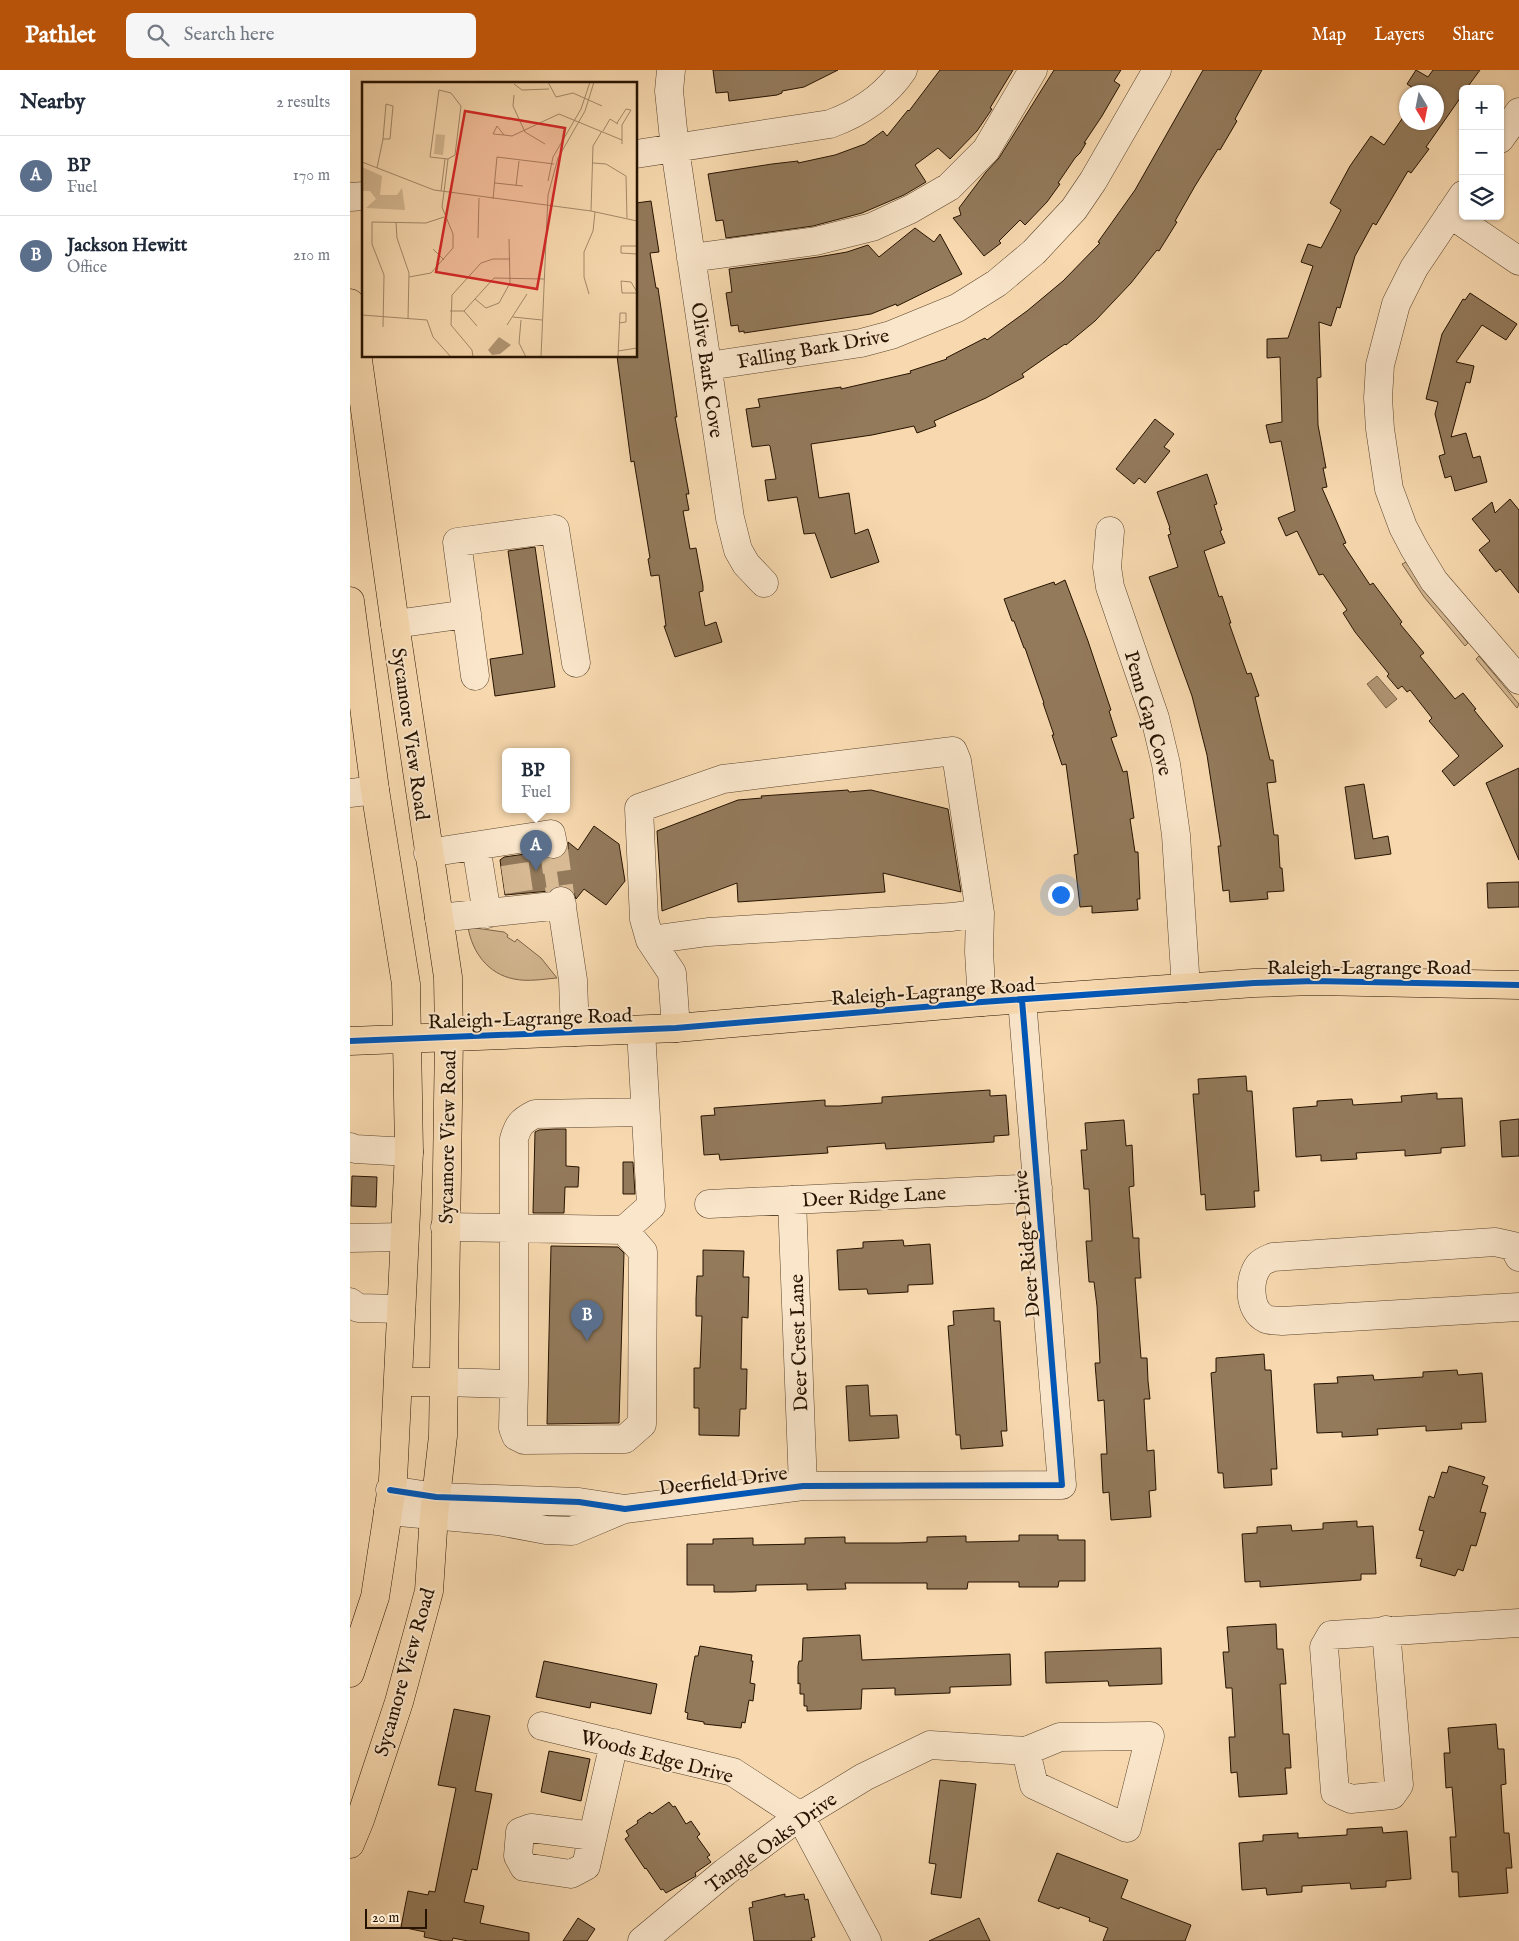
<!DOCTYPE html>
<html lang="en">
<head>
<meta charset="utf-8">
<style>
	:root { --surface:#fff; --page:#f6f6f7; --text:#1f2937; --muted:#747a83; --line:#e0e1e3; --accent:#b45309 }
	body { margin:0; font-family:"IM FELL English",serif; background:var(--page); color:var(--text) }
	.controls { position:absolute; right:15px; top:15px; display:grid; overflow:hidden; border-radius:8px; box-shadow:0 1px 4px #0004 }
	.controls button { width:45px; height:45px; display:grid; place-items:center; padding:0; border:0; border-bottom:1px solid var(--line); background:var(--surface); color:var(--text); font:25px sans-serif }
	.compass { position:absolute; left:1049px; top:15px; width:45px; height:45px; border-radius:50%; background:var(--surface); box-shadow:0 1px 4px #0004; rotate:170deg }
	.scale { position:absolute; left:15px; bottom:12px; width:62px; box-sizing:border-box; padding-left:5px; border:2px solid #261300; border-top:0; font-size:14px; line-height:18px; white-space:nowrap; color:#261300; -webkit-text-stroke:4px #fae6cb; paint-order:stroke }
	.you { position:absolute; left:710px; top:824px; width:18px; height:18px; margin:-12px; border:4px solid #fff; border-radius:50%; background:#1a73e8; box-shadow:0 0 0 8px #1a73e833 }
	.badge { display:grid; place-items:center; width:32px; height:32px; border-radius:50%; background:var(--accent); color:#fff; font-size:16px; font-weight:700 }
	.pin { position:absolute; translate:-50% -41px; filter:drop-shadow(0 1px 2px #0008) }
	.pin::after { content:''; position:absolute; top:26px; width:18px; height:15px; background:inherit; clip-path:polygon(0 0,100% 0,50% 100%) }
	.popup { position:absolute; left:152px; top:678px; width:68px; height:65px; box-sizing:border-box; display:grid; place-content:center; border-radius:8px; background:var(--surface); filter:drop-shadow(0 1px 4px #0005); font-size:16px; white-space:nowrap; color:var(--muted) }
	.popup b { font-size:19px; color:var(--text) }
	.popup::after { content:''; position:absolute; left:50%; top:100%; margin-left:-10px; border:10px solid transparent; border-top-color:var(--surface) }
	.list { margin:0; padding:0; list-style:none }
	h2 { display:flex; justify-content:space-between; align-items:center; height:65px; margin:0; padding:0 20px; font-size:21px }
	h2 small { font-size:16px; font-weight:400; color:var(--muted) }
	.list li { display:grid; grid-template-columns:32px 1fr auto; gap:15px; align-items:center; box-sizing:border-box; height:80px; padding:0 20px; border-top:1px solid var(--line) }
	.list b { display:block; font-size:19px; white-space:nowrap }
	.list p { margin:0; font-size:16px; white-space:nowrap; color:var(--muted) }
	.list em { font-size:16px; font-style:normal; color:var(--muted) }
	.icon { flex:none; width:28px; height:28px; fill:none; stroke:currentColor; stroke-width:2; stroke-linecap:round; stroke-linejoin:round }
	.map { position:relative; flex:none; width:1169px; height:1871px; overflow:hidden }
	header { display:flex; align-items:center; gap:30px; box-sizing:border-box; height:70px; padding:0 25px; background:var(--accent); color:#fff }
	header strong { font-size:24px }
	nav { display:flex; gap:28px; margin-inline-start:auto; font-size:18px }
	.search { width:350px; height:45px; background:var(--page); display:flex; align-items:center; gap:12px; box-sizing:border-box; padding:0 18px; border-radius:8px; color:var(--muted); font-size:19px }
	main { display:flex }
	aside { flex:1; background:var(--surface) }
	.map>svg:first-child { display:block }
</style>
</head>
<body>
<header>
<strong>Pathlet</strong>
<div class="search"><svg class="icon" aria-label="search" viewBox="0 0 24 24"><circle cx="10" cy="10" r="6"/><path d="M15 15l6 6"/></svg>Search here</div>
<nav><a>Map</a><a>Layers</a><a>Share</a></nav>
</header>
<main>
<aside>
<h2>Nearby<small>2 results</small></h2>
<ul class="list">
<li><span class="badge" style="background:#5c6f8a">A</span><div><b>BP</b><p>Fuel</p></div><em>170 m</em></li>
<li><span class="badge" style="background:#5c6f8a">B</span><div><b>Jackson Hewitt</b><p>Office</p></div><em>210 m</em></li>
</ul>
</aside>
<div class="map">
<svg width="1169" height="1871" viewBox="0 0 1169 1871">
	<rect width="100%" height="100%" fill="#f8d9af"/>
	<filter id="stains"><feTurbulence type="fractalNoise" baseFrequency=".004" numOctaves="4"/><feColorMatrix values="0 0 0 0 .2 0 0 0 0 .09 0 0 0 0 .02 0 0 0 .5 -.17"/></filter>
	<radialGradient id="worn" r=".72"><stop offset=".6" stop-color="#630" stop-opacity="0"/><stop offset="1" stop-color="#630" stop-opacity=".3"/></radialGradient>
	<!-- green -->
	<path fill="#d4b791" stroke="#7d6548" d="M1056,492l14,22 48,59 -3,3 -41,-49 -22,-33z
		M1129,586l40,48 -2,4 -41,-49z
		M118,857l36,5 4,3 -1,2 8,5 2,-3 24,19 16,20c-13,1 -29,4 -43,1 -26,-5 -42,-27 -46,-52z"/>
	<!-- water -->
	<path fill="#b19674" stroke="#796246" d="M1027,606l20,23 -11,9 -19,-24z"/>
	<!-- building -->
	<path fill="#937a5b" stroke="#261300" d="M363,0h125l-34,17 -22,4v2l-5,2 -48,6 -1,-9 -12,1z
		M590,0h73l-23,38 2,1 -15,22 -27,28 -12,-11 -23,17 11,17 -22,13 -42,18 -49,13 -87,12 -3,-18 -7,1 -8,-47 64,-10 26,-3v2l37,-8 30,-11 18,-13 4,5 21,-26 1,1z
		M704,0h67l-7,11 6,4 -18,31 -18,27h2l-6,10 -5,5 -17,25 2,1 -13,18 -22,23 -5,-5 -21,21 2,2 -17,13 -31,-38 8,-3 -2,-7 27,-36 13,-14z
		M853,0h59l-27,49 2,2 -17,29 -2,-1 -23,37 -20,35 2,1 -18,29 -2,-1 -26,33 -36,38 -29,24 -1,-1 -43,30 2,3 -38,21 -52,23 2,5 -19,7 -3,-7 -42,9 -61,9 8,54 30,-5 6,41 13,-5 11,33 -48,16 -16,-45 -11,1 -7,-37 -29,4 -3,-21 11,-1 -6,-33 -1,-1 -17,2 -6,-38 14,-2 -2,-8 83,-12v2l70,-16 -1,-2 37,-12 -1,-1 39,-20 2,2 40,-29 36,-30 37,-38 -2,-1 37,-52z
		M1066,0l12,7 5,-7h47l-14,19h-3v5l-37,53 3,2 -18,24 -3,-2 -32,54 -3,-2 -18,33 -15,52 -3,-1 -6,19 -12,-4 2,55 -4,1 1,47 8,43h-3l4,19 -5,1 24,55 -3,1 27,41 3,-2 29,39 -2,2 24,29 -4,3 35,43 8,-6 13,16 -2,1 29,36 -49,40 -12,-15 17,-15 -30,-35 3,-3 -22,-28 -3,2 -5,-6 -4,3 -11,-13 2,-2 -34,-42 -12,-19 4,-3 -24,-36 -4,1 -22,-44 -11,5 -8,-18 17,-7 -14,-70 -11,2 -4,-18 16,-3 -2,-65 -13,1v-19l21,-1 25,-72 -12,-4 7,-18 13,4 20,-38 -11,-7 20,-37 21,-30 13,9 22,-32v9h30v-30h-17l-12,-8z
		M301,131l8,51 -9,1 6,35h2l19,129h-2l14,77h-3l3,16 -6,1 7,38 6,-1 7,38v5l-4,1 6,34 11,-4 6,20 -47,15 -11,-31h2l-7,-51 -8,1 -3,-17 2,-1 -16,-97 -3,1 -14,-106h19v-153z
		M565,158l19,14 6,-8 22,40 -65,32 -1,-2 -25,10 -127,19v-2l-5,1 -1,-7 -7,1 -5,-33 6,-1 -3,-23 89,-12 29,-5 21,-7 11,12z
		M1120,223l47,31 -11,16 -24,-15 -26,37 18,4 -4,17 -4,-1 -15,55 15,-4 7,25 7,-2 7,26 -32,9 -4,-15 -6,2 -6,-22 6,-2 -10,-40 3,-12 -12,-3 16,-65 21,-35 2,1z
		M805,349l19,15 -10,13 6,4 -25,32 -6,-5 -5,6 -18,-15z
		M857,404l10,30 -3,1 8,25 -2,1 5,12 -21,8 15,46 3,-1 9,27h-2l18,51 4,-1 8,23 -4,1 15,63h3l3,22 -9,1 7,52h4l2,33h2l2,23 -17,1 1,7 -38,3 -1,-12 -6,1 -5,-45h3l-14,-91 -15,-59 -43,-119 29,-10 -10,-32 3,-1 -2,-6h1l-13,-36z
		M1160,429l9,11v83l-19,-24 -4,3 -17,-22 11,-9 -18,-22 20,-17 3,11z
		M185,477l20,140 -60,9 -5,-37 33,-5 -15,-103z
		M715,510l23,61 23,69 -2,1 8,25 -6,2 12,34 4,-1 7,47 -4,1 5,33h3l2,47h-3l1,11 -46,3v-7l-12,1 -6,-52 4,-1 -12,-90 -4,1 -10,-30h2l-11,-32h1l-19,-55h-1l-10,-27h-2l-8,-22 50,-17 1,3z
		M1169,698v92l-33,-77z
		M1014,714l9,55 15,-3 3,18 -36,5 -10,-72z
		M498,720l1,2 22,-2 77,19 13,83 -78,-19 2,19 -147,10 -1,-19 -75,28 -5,-80 81,-31 24,-2 -1,-2z
		M244,756l25,18 6,37 -19,24 -22,-16 -8,10 -3,-8 -6,-4 -8,-1 -9,5 -45,4 -5,-35 4,-3 36,-5 8,7h9l7,-4 4,-6v-7l10,8z
		M1169,812v25l-31,1 -1,-25z
		M896,1006l1,15h5l7,100h-5l1,16 -49,3 -1,-16 -4,1 -8,-101h6l-1,-15z
		M640,1020v6l16,-1 3,40 -15,1v6l-108,7 -1,-6 -43,3 -15,1 1,6 -108,7 -1,-6 -15,1 -3,-39 14,-1 -1,-7 111,-8v6h14l43,-3v-6z
		M1087,1023v6l25,-1 3,48 -24,2v5l-36,3v-6l-49,3 1,6 -36,2v-6l-25,2 -3,-49 24,-2v-5l35,-2 1,6 49,-3 -1,-6z
		M1169,1049v37l-17,1 -2,-36z
		M774,1050l2,26 6,-1 1,19 1,22 -5,1 4,51h6v10l2,30h-6l6,80h6l1,23 2,18h-6l3,52 7,-1 2,40 -7,1 2,26 -40,3 -2,-28 -6,1 -2,-39h6l-3,-54 -6,1 -3,-38h5l-3,-57 -3,-24h-5l-3,-41h6l-3,-52h-5l-3,-39h6l-2,-27z
		M205,1059h11v37l13,1 -1,20h-13l-1,26h-31l2,-81 4,-2z
		M273,1092h10l2,32h-12z
		M2,1106l25,1 -1,30 -25,-1z
		M553,1170l1,6 26,-2 3,40 -25,1v7l-18,1 -22,1 -1,-5 -28,1 -2,-40 26,-2v-6z
		M201,1176l67,1 6,6 -5,170 -72,1z
		M353,1180l41,1 -1,26h6l-1,41 -6,-1 -1,52h6l-1,40h-6l-1,27 -40,-1v-27h-5v-40h6l2,-52h-6v-17l1,-23h6z
		M644,1238v13h6l7,110h-6l2,15 -42,3 -1,-14h-4l-8,-109 6,-1 -1,-14z
		M914,1284l1,16h6l6,99h-6l1,16 -48,3 -1,-15h-5l-7,-100 5,-1v-14z
		M1107,1300l1,5 24,-2 4,49 -25,1 1,6 -36,2v-5l-49,3 1,6 -36,2v-5l-25,1 -3,-49 24,-1 -1,-6 36,-2 1,5 49,-3v-5z
		M518,1315l2,31 27,-1 2,23 -50,3 -3,-55z
		M1099,1396l36,11 -3,7 6,2 -8,26 6,1 -10,33 -5,-1 -8,26 -5,-2 -3,7 -35,-10 2,-7 -6,-1 8,-27 -5,-1 10,-34 5,2 8,-26 5,1z
		M1007,1451v6l16,-1 3,48h-15v6l-101,7v-6l-15,1 -3,-48 15,-1v-6l34,-2 1,6 31,-2v-6z
		M669,1465h39v5h27v41h-26l-1,6h-39v-5h-51l-1,7h-40v-6h-82l1,6 -39,1v-6l-51,1v6l-23,1h-19v-7h-27v-41h26v-5l40,-1v7l52,-1v-6l40,-1v6h54l28,-1v-5l39,-1v6l53,-1z
		M926,1554l1,25h6l3,35h-6l3,50h6l2,34h-6l2,26 -48,3 -2,-25 -6,1 -2,-36h6l-3,-49h-6l-3,-36h6l-2,-25z
		M510,1565l2,25 148,-6 1,31 -61,2v6l-55,2v-7l-33,1 -1,20 -54,2v-5h-3v-12h-4v-11l-2,1v-18l1,-5h3l1,-23z
		M350,1576l52,9 -1,6h2l-3,22 5,1 -2,17 -4,-1 -4,23 -3,-1 -1,6 -37,-4v-2l-17,-3 1,-6 -3,-1 6,-35 4,-21h3z
		M811,1578l1,36 -53,2 -1,-5 -62,2 -1,-31z
		M194,1591l113,23 -6,30 -60,-12 -1,6 -54,-11z
		M104,1639l36,7 -15,75 17,3 -15,76 -5,-1 -8,33 20,4 -4,17 49,10v8h-61l-15,-3 -1,3h-9l-19,-4 1,-5 -24,-5 7,-36 20,4 1,-4 6,1 21,-104 -18,-3z
		M1146,1654l2,25h6l2,35 -5,1 3,48h5l3,35h-6l2,25 -49,4 -1,-25h-6l-2,-35h6l-4,-50 -6,1 -2,-35h6l-2,-25z
		M199,1681l41,8 -9,42 -40,-9z
		M590,1710l36,4 -15,114 -30,-4 5,-30 -7,-1z
		M319,1732l4,5 2,-1 11,18 5,-3 9,13 -3,3 13,18 -3,2 4,5 -16,11 1,3 -30,17 -3,-4 -2,1 -15,-22 -1,1 -20,-30 4,-3 -3,-5 12,-8 -1,-2 13,-9 2,2z
		M1032,1757l1,6 24,-2 4,48 -25,2v6l-35,2 -1,-6 -48,3v6l-35,3 -1,-7 -24,2 -3,-47 24,-2v-6l35,-2v5l49,-3v-6z
		M707,1783l71,27 -7,18 70,27 -6,16h-82l5,-13 -19,-7 1,-3 -30,-11 -1,2 -21,-8z
		M435,1824v3l19,-3 1,6 3,-1 7,38 -4,1 1,3h-58l-5,-33 4,-1 -1,-5z
		M228,1848l17,11 -8,12h-24z
		M629,1848l11,23h-61z"/>
	<g fill="none" stroke-linecap="round" stroke-linejoin="round">
		<!-- minor-tunnel -->
		<path stroke="#d8bb95" stroke-width="28" stroke-dasharray="28 14" stroke-linecap="butt" d="M203,774l8,57
			M153,810l54,-8"/>
		<defs>
			<path id="minor" d="M321,0l-2,21 6,58 55,369 8,32 8,14 18,19
				M1150,69l19,-27
				M286,84l194,-30c30,-11 55,-27 73,-54
				M1113,125l-49,73 -18,36 -16,61 -2,33 2,31 9,60 14,38 11,21 20,33 85,99
				M0,127l14,-1
				M1100,144l69,47
				M341,188l125,-17 56,-14 39,-18 38,-22 37,-37 47,-80
				M358,296l153,-23 30,-8 66,-27 40,-25 37,-31 40,-43 19,-28 64,-111
				M760,461l-3,36 3,20 45,131 11,46 10,71 10,153
				M45,554l72,-10
				M125,606l-18,-134 98,-13 21,134
				M0,723l25,-3
				M126,776l11,68
				M78,783l123,-19 2,10
				M211,831l12,79 2,52
				M89,848l123,-13
				M300,870l-6,-21 -5,-111 84,-29 230,-28 4,10 23,152
				M326,958l-4,-55 -22,-33 58,-8 244,-15 28,-4 -1,39 3,50
				M0,1077l5,2 54,3
				M442,1130l11,286
				M359,1134l329,-16
				M95,1157l179,3 27,-24 -10,-176
				M0,1168l54,-1
				M1169,1187l-6,-11 -18,-4 -222,15c-5,2 -11,4 -14,8 -11,14 -11,46 7,54 4,2 11,1 16,2l237,-14
				M0,1232l8,6 43,1
				M94,1312l70,2v-245c4,-14 7,-18 21,-25l110,-2
				M164,1314l-1,44 3,8 8,4 101,-1 17,-15 1,-172 -19,-22
				M40,1420l46,7 143,5 46,7 178,-23 259,-1 -40,-485
				M38,1441l110,10 48,9 26,1 52,-22
				M1036,1560l13,155 -7,10 -41,4 -16,-7 -11,-145 7,-12 188,-12
				M192,1656l191,46 67,44 67,125
				M243,1766l-62,-8 -11,4 -2,24 6,11 47,7 15,-8 28,-123
				M292,1871l83,-69 75,-56 64,-39 66,-32 96,6 34,-14 90,-1 -23,92 -93,-43 -8,-34"/>
			<path id="major" d="M0,233l45,321 53,353 1,60 -6,399 -9,79 -5,76 -30,111 -39,118 -10,24
				M0,531l25,189 31,194 3,168 -16,328 -18,117 -25,76
				M0,971l326,-13 306,-26 272,-19 60,-2 205,4
				M48,1312h46"/>
		</defs>
		<!-- minor casing -->
		<use href="#minor" stroke="#5a442c" stroke-width="29"/>
		<!-- major casing -->
		<use href="#major" stroke="#261300" stroke-width="29"/>
		<!-- minor -->
		<use href="#minor" stroke="#fae6cb" stroke-width="28"/>
		<!-- major -->
		<use href="#major" stroke="#f8d9af" stroke-width="28"/>
		<defs>
			<path id="cycleway" d="M0,971l326,-13 306,-26 272,-19 60,-2 205,4
				M40,1420l46,7 143,5 46,7 178,-23 259,-1 -40,-485"/>
		</defs>
		<!-- cycleway casing -->
		<use href="#cycleway" stroke="#fae6cb" stroke-width="9"/>
		<!-- cycleway -->
		<use href="#cycleway" stroke="#0057b8" stroke-width="6"/>
	</g>
	<g text-anchor="middle" stroke-width="4" stroke-linejoin="round" paint-order="stroke">
		<!-- street labels -->
		<g font-size="20" fill="#261300" stroke="#fae6cb">
			<text transform="translate(463 278) rotate(-10)" y="7">Falling Bark Drive</text>
			<text transform="translate(358 300) rotate(82)" y="7">Olive Bark Cove</text>
			<text transform="translate(799 643) rotate(74)" y="7">Penn Gap Cove</text>
			<text transform="translate(61 664) rotate(82)" y="7">Sycamore View Road</text>
			<text x="1019" y="904">Raleigh-Lagrange Road</text>
			<text transform="translate(583 921) rotate(-4)" y="7">Raleigh-Lagrange Road</text>
			<text transform="translate(180 948) rotate(-2)" y="7">Raleigh-Lagrange Road</text>
			<text transform="translate(97 1067) rotate(-89)" y="7">Sycamore View Road</text>
			<text transform="translate(524 1126) rotate(-3)" y="7">Deer Ridge Lane</text>
			<text transform="translate(676 1174) rotate(-95)" y="7">Deer Ridge Drive</text>
			<text transform="translate(448 1273) rotate(-92)" y="7">Deer Crest Lane</text>
			<text transform="translate(373 1410) rotate(-7)" y="7">Deerfield Drive</text>
			<text transform="translate(54 1602) rotate(-74)" y="7">Sycamore View Road</text>
			<text transform="translate(307 1686) rotate(15)" y="7">Woods Edge Drive</text>
			<text transform="translate(421 1772) rotate(-36)" y="7">Tangle Oaks Drive</text>
		</g>
	</g>
	<!-- overview -->
	<g transform="translate(12 12)">
		<rect width="275" height="275" fill="#f8d9af"/>
		<path d="M74,52l9,1 -2,20 -9,-1zM0,85l20,9 -2,19h17l5,-7 3,22 -39,-2 10,-9 -6,-8h-8z" fill="#d4b791"/>
		<path d="M137,255l12,8 -11,9 -8,1 -4,-5z" fill="#b19674"/>
		<path fill="none" stroke="#a48a69" stroke-width="1" d="M186,0l8,15 17,-4 29,13M152,2l8,6 27,-1M77,8l12,3 10,13 -6,49 -7,4 -18,-2zM152,13l-1,11 12,26 20,12M24,22l7,2 -3,33h-7zM255,41l9,-14 5,1 -9,15v19M241,49l7,-12 8,5M142,53l-11,-1 4,-8 7,9 8,1 47,-22 63,26M0,80l72,28 157,21 46,10M231,81l13,1 20,12 1,42M15,86l6,-29M186,99l5,-24 28,-48 9,-27M133,101l28,3M154,104l3,-25M79,109l4,-32M82,110l4,-33M131,117l4,-42 57,7M229,129l2,-65 9,-15M34,140l1,16 12,35 -1,46M116,156l1,-40M275,164h-16v7l16,1M71,167l11,11M47,195l22,-4 22,-25v-14l-11,-27 2,-15M275,210l-6,-10 -10,-1 1,12h15M227,212l-5,-17v-25l9,-21 2,-19M113,217l11,9 13,-5 11,-20 -1,-44M88,229h14l30,-33 50,1M102,229l13,15M0,233l65,5 6,17 18,20M151,235l29,3M159,238l-2,23 7,14M145,243l20,-31M21,245l1,-52 -12,-31v-22l54,1 18,-6M256,269l19,-3M111,275l-1,-7 -21,-25 1,-30 29,-32 12,-4h17M179,275l7,-162 10,-37 27,-47 9,-29M256,275l2,-44h6v9l-7,1"/>
		<path fill="#d62828" fill-opacity="0.15" stroke="#d62828" stroke-width="2.5" d="M103,29l100,17 -28,161 -101,-17z"/>
		<rect width="275" height="275" fill="none" stroke="#261300" stroke-width="2.5"/>
	</g>
	<rect width="100%" height="100%" filter="url(#stains)"/>
	<rect width="100%" height="100%" fill="url(#worn)"/>
</svg>
<div class="controls">
<button>+</button>
<button>−</button>
<button><svg class="icon" aria-label="layers" viewBox="0 0 24 24"><path d="M12 4l9 5-9 5-9-5zM3 14l9 5 9-5"/></svg></button>
</div>
<svg class="compass" viewBox="-18 -18 36 36"><path d="M0-13l5 13h-10z" fill="#e53935"/><path d="M0 13l5-13h-10z" fill="#747a83"/></svg>
<div class="scale">20 m</div>
<div class="you"></div>
<div class="pin badge" style="left:186px;top:801px;background:#5c6f8a">A</div>
<div class="popup"><b>BP</b>Fuel</div>
<div class="pin badge" style="left:237px;top:1271px;background:#5c6f8a">B</div>
</div>
</main>
</body>
</html>
